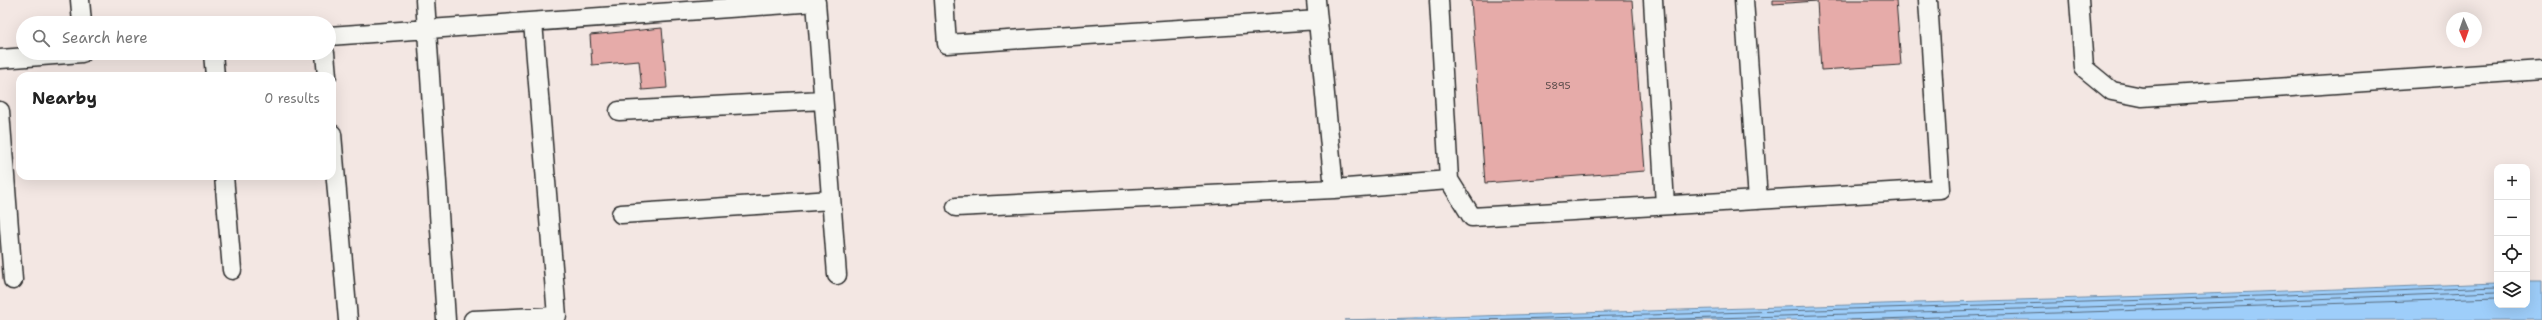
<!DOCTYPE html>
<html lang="en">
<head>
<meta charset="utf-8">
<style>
	:root { --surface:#fff; --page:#f2f2f2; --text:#222; --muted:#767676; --line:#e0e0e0 }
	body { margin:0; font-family:"Shantell Sans",sans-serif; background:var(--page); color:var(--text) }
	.controls { position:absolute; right:12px; bottom:12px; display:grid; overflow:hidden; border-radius:8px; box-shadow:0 4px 16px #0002 }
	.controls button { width:36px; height:36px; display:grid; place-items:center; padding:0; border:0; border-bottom:1px solid var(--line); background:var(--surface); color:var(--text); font:20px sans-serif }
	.compass { position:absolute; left:2446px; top:12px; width:36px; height:36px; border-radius:50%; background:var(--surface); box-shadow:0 4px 16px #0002; rotate:178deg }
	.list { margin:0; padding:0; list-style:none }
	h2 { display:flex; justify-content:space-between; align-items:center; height:52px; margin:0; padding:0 16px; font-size:17px }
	h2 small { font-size:13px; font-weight:400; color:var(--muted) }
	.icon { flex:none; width:22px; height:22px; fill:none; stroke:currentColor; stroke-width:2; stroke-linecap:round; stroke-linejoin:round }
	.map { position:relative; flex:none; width:2542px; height:320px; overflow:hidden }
	.search { position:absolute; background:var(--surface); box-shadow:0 4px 16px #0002; left:16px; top:16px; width:320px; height:44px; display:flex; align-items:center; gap:10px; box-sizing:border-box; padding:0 14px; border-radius:22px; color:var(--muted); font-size:15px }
	.panel { position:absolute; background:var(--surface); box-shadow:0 4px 16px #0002; left:16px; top:72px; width:320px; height:108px; border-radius:12px }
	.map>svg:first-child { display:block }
</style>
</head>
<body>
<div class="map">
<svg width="2542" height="320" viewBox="0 0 2542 320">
	<rect width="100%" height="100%" fill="#f3e7e3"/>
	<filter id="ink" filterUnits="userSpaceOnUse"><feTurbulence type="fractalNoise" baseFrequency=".025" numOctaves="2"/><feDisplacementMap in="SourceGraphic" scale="8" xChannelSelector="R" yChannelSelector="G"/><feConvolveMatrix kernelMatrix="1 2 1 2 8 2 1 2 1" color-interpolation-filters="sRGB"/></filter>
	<g filter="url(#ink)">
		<!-- water -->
		<path fill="#9ecefa" stroke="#708da7" d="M2527,281h15v39h-1197l807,-24 345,-13v22h30z"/>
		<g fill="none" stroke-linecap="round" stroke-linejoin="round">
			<!-- shore -->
			<path stroke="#596c7e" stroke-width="1" d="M1480,320l672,-20 345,-13
				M1648,320l504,-15 345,-13
				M1850,320l647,-22"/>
		</g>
		<!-- building -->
		<path fill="#e6aba9" stroke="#2b2b2b" d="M1471,0h161l13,171 -160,12z
			M1773,0h123l5,65 -80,5 -4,-69 -44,3z
			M662,28l5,60 -25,2 -3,-29 -47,4 -2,-30z"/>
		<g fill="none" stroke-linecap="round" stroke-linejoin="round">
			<defs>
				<path id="service" d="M80,0l2,23
					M425,0l21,320
					M944,0l3,44 371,-24
					M1653,0l12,205
					M1744,0l14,200
					M2079,0l5,68 28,23 30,6 400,-27
					M329,36l487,-34 21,273
					M213,53l2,23
					M325,53l2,23
					M0,59l82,-6
					M0,111l13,169
					M619,111l204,-11
					M332,134l16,186
					M224,176l8,94
					M1449,180l23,37 468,-28 -12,-189
					M1334,189l115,-9 -10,-180
					M956,207l378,-18 -18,-189
					M621,214l210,-14
					M473,320l84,-4 -24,-294"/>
			</defs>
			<!-- service casing -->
			<use href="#service" stroke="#2b2b2b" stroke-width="21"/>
			<!-- service -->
			<use href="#service" stroke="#f6f6f2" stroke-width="18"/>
		</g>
	</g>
	<g text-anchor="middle" stroke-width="3" stroke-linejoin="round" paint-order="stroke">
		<!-- number labels -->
		<g font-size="10" fill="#5a4b4a">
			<text x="1558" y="89">5895</text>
		</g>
	</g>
</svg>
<div class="controls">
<button>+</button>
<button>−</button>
<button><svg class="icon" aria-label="locate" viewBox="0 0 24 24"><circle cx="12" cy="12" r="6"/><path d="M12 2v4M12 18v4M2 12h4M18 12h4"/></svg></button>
<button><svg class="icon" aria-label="layers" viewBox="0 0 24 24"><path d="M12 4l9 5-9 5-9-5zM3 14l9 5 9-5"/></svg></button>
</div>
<svg class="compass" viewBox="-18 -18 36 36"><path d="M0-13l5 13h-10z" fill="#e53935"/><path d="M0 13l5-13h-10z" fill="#767676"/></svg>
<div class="search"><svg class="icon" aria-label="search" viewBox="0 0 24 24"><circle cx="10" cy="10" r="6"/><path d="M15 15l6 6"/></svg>Search here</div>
<section class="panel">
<h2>Nearby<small>0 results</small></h2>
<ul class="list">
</ul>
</section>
</div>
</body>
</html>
